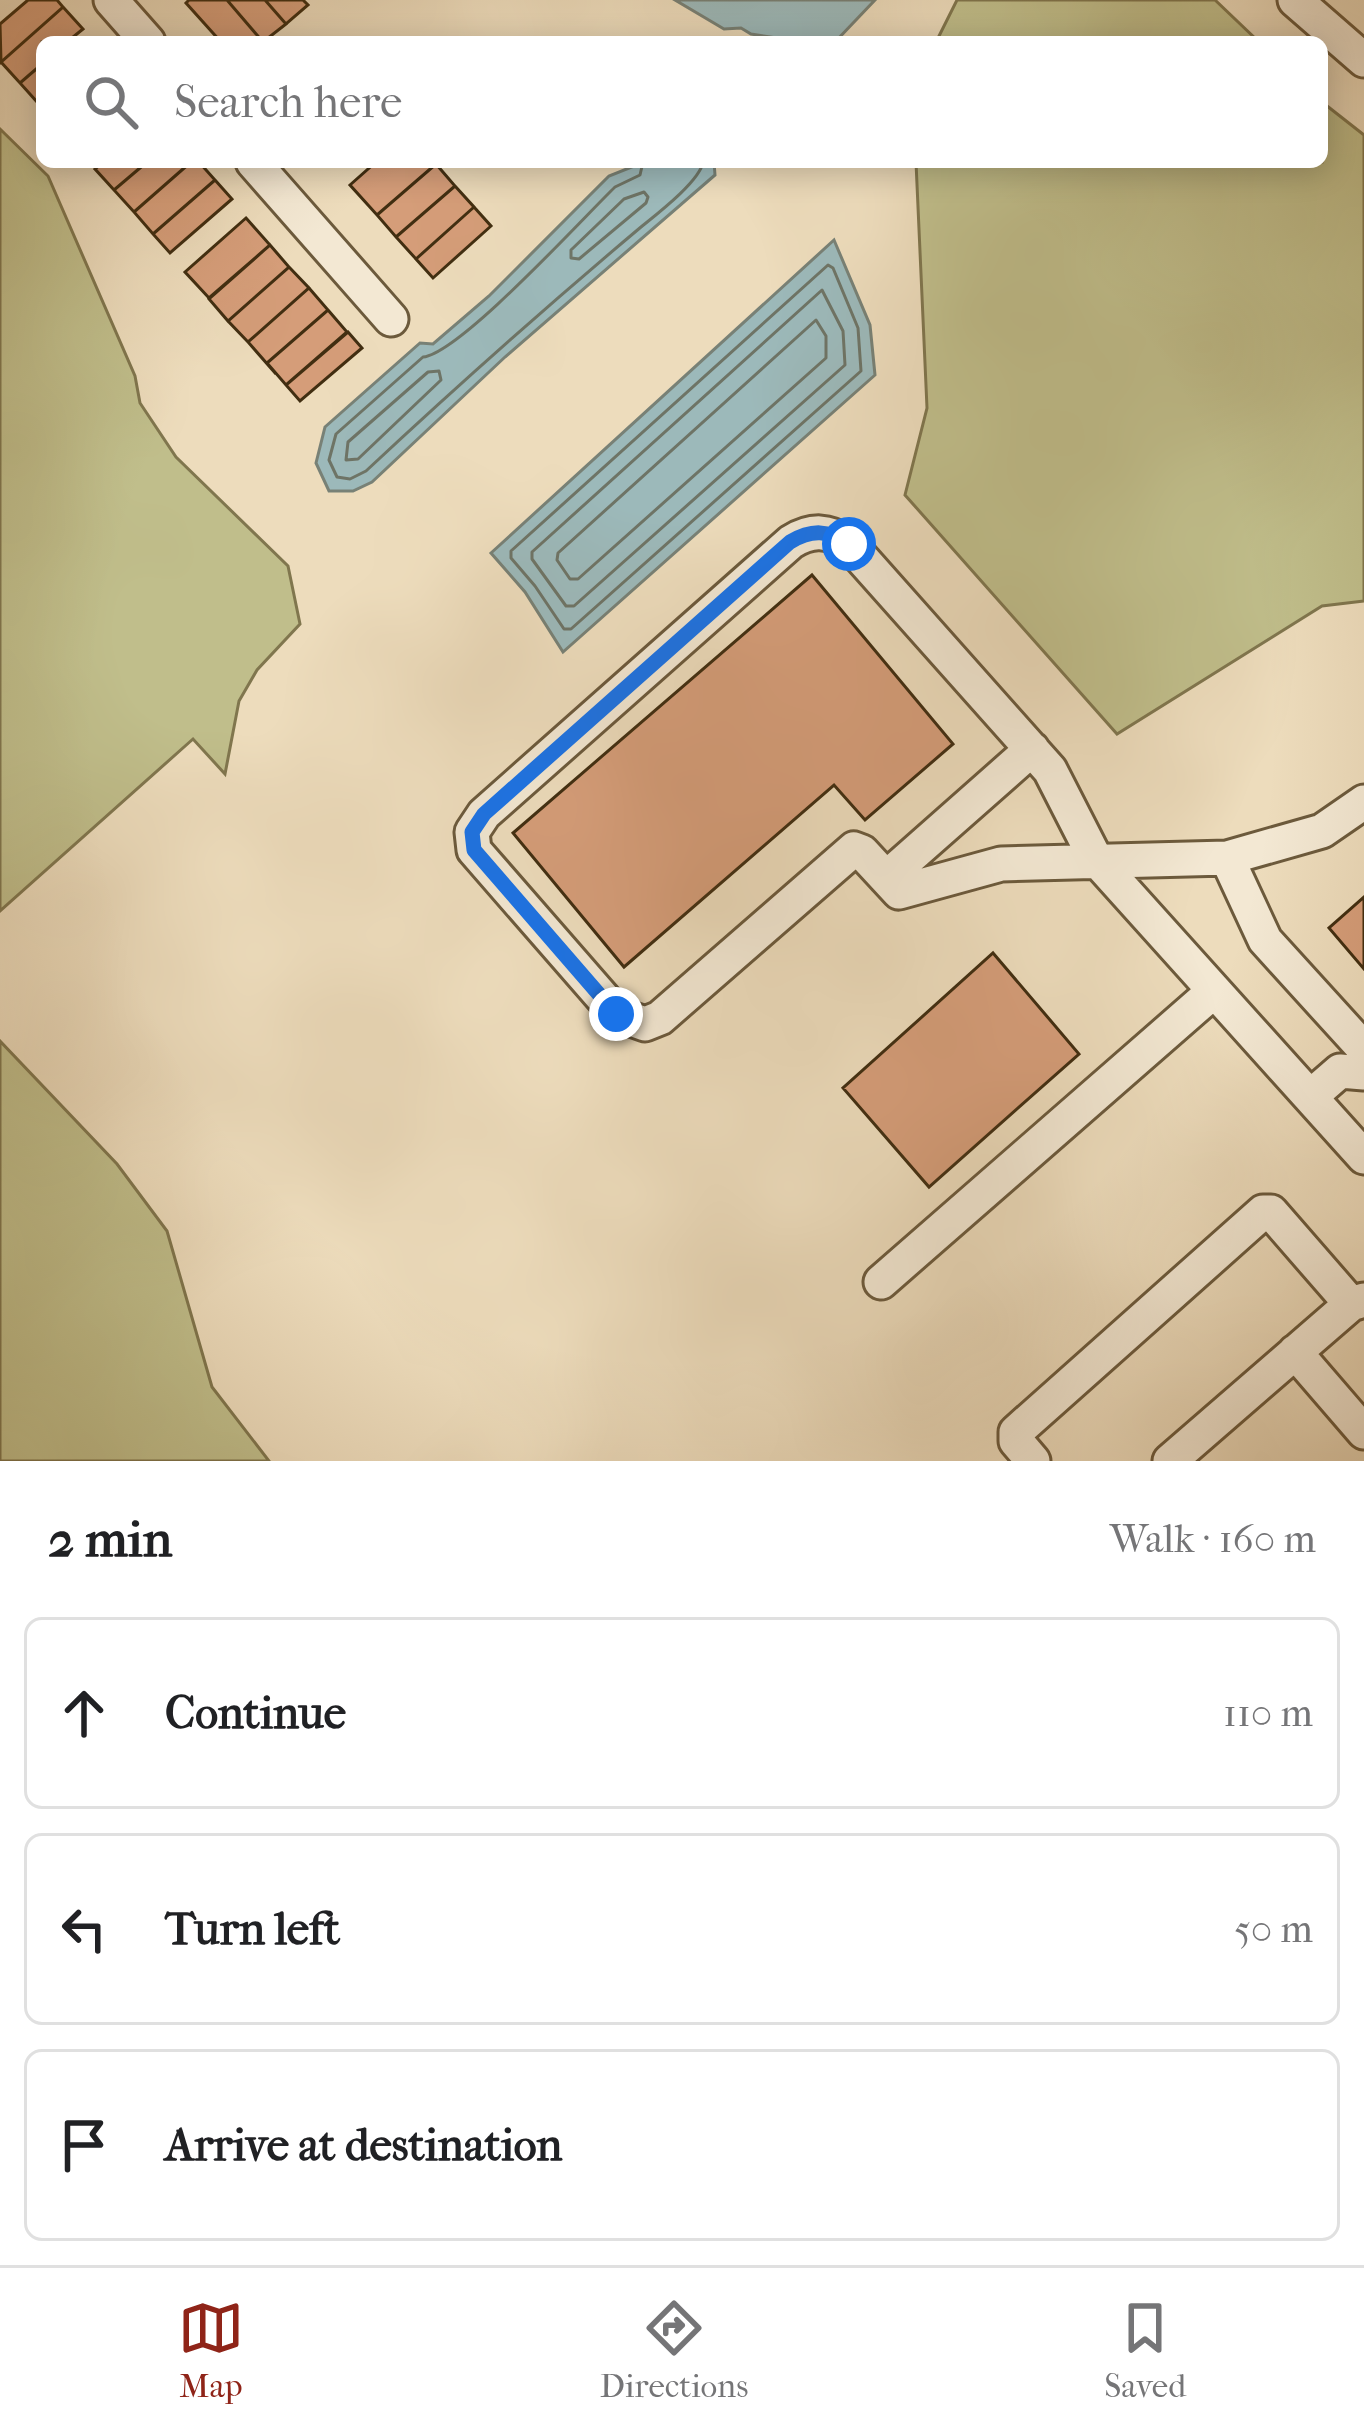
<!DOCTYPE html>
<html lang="en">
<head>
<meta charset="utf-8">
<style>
	:root { --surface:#fff; --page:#f6f6f6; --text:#202124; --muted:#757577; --line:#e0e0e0; --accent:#8f2418 }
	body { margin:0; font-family:"IM FELL French Canon",serif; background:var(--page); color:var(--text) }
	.stop { position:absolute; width:36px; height:36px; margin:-27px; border:9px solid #1a73e8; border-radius:50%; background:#fff }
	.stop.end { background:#1a73e8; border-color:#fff; box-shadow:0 3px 12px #0008 }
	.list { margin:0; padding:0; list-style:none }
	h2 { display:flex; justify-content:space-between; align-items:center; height:156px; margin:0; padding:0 48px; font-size:51px }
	h2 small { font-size:39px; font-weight:400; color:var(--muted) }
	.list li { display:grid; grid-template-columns:78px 1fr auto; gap:36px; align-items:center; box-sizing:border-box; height:192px; margin:0 24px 24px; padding:0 24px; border:3px solid var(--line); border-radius:18px }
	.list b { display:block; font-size:45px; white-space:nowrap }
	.list em { font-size:39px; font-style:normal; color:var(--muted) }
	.icon { flex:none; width:66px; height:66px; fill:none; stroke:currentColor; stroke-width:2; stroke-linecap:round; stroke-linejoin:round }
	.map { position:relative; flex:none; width:1364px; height:1461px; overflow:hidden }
	.search { position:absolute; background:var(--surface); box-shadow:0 6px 30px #0003; left:36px; right:36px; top:36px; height:132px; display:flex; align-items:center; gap:30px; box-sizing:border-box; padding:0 42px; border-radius:18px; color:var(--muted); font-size:45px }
	.sheet { height:804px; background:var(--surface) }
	nav { display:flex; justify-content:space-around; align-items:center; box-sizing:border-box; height:168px; border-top:3px solid var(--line); background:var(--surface); font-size:33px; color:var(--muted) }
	nav a { display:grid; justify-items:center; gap:6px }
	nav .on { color:var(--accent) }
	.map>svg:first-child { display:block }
</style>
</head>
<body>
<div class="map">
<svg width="1364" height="1461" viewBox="0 0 1364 1461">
	<rect width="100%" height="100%" fill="#eddcbc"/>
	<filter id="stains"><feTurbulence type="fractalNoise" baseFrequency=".00167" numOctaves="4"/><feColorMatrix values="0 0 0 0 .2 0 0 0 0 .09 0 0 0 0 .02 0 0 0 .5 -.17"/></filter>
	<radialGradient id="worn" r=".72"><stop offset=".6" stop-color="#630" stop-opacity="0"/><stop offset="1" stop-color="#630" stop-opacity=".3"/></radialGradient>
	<!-- green -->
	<path fill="#c0be8b" stroke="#80764e" stroke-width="3" d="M957,0h258l44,42h-323z
		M1322,102l42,33v466l-42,5 -205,128 -212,-239 22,-87 -11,-246h406z
		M0,129l48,47 87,200 5,27 36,54 112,109 12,58 -43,46 -18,31 -14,73 -32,-35 -193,172z
		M0,1041l117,123 50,67 45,156 57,74h-269z"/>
	<!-- water -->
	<path fill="#9cb9ba" stroke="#788176" stroke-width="3" d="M675,0h200l-40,42h-32l-52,-8 -10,-6 -17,1z
		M644,162h70l1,13 -210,182 -133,125 -19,9h-24l-13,-28 9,-36 95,-84 13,1 56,-48 120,-120z
		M834,240l36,85 5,50 -312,277 -38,-60 -34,-39z"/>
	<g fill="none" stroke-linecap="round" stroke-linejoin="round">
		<!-- shore -->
		<path stroke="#6e7466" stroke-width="3" d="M643,162l-3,13 -25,12c-34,33 -155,166 -192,170l-87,77 -7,26 8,17 13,2 16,-8c90,-84 181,-165 275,-244 16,-13 59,-46 62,-65
			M644,192l4,5 -2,6 -67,56 -8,-1v-8l53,-51z
			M828,265l5,3 25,60 3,43 -290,258h-7l-29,-43 -24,-28v-7z
			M822,290l21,41 2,34 -271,241h-8l-34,-47v-7z
			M816,320l10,16v22l-248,221h-8l-13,-19 1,-7z
			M428,372l11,-1 2,9 -83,79 -12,1 2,-18z"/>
	</g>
	<!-- building -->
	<path fill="#d59d79" stroke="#412e11" stroke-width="3" d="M28,0h29l6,7 -62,55 -1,-38z
		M189,0h38l36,42h-42l-35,-39z
		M227,0h38l21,24 -23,18z
		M265,0h38l5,5 -22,19z
		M63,7l20,22 -16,13h-25v22l-22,19 -19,-21z
		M42,64v35l-4,4 -18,-20z
		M103,162h44l-33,28 -19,-21z
		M147,162h44l-57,50 -20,-22z
		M191,162h8l16,18 -62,54 -19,-22z
		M376,162h58l2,2 -59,51 -27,-30z
		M436,164l19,22 -59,51 -19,-22z
		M215,180l17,19 -62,54 -17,-19z
		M455,186l19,21 -58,52 -20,-22z
		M474,207l17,19 -58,52 -17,-19z
		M246,218l24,27 -61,53 -24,-26z
		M270,245l19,22 -61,54 -19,-22z
		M289,267l20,21 -61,54 -20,-21z
		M309,288l19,22 -61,53 9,11 -28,-32z
		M328,310l19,22 -61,53 -19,-22z
		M348,332l14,16 -62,53 -14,-16z
		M812,575l141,169 -88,76 -31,-35 -210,182 -111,-134z
		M1364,897v72l-35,-41z
		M993,953l86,101 -150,133 -86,-99z"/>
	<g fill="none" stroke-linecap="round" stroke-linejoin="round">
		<defs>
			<path id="minor" d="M111,0l37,42
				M1295,0l69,60
				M253,162l138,157
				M1364,802l-42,29 -95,27 -226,6 -102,28 -37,-40 -8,-3 -194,169 -15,6 -28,-10 -143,-164 -2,-18 12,-18 307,-272c21,-13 37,-12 58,2l201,226 45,88 269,299
				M1227,858l38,82 99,109
				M886,878l146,-129
				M1310,1097l30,-26 24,2
				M881,1282l333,-291
				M1295,1352l69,80
				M1033,1461l-17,-20v-9l247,-220h8l80,92 13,-4
				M1170,1461l181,-157"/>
		</defs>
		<!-- minor casing -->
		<use href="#minor" stroke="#6c5a3c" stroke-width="39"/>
		<!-- minor -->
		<use href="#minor" stroke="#f3e8d3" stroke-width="33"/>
	</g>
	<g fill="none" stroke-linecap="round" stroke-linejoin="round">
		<!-- route -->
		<path stroke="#1a73e8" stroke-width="15" d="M616,1014l-142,-164 -2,-18 12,-18 306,-272c22,-13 38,-12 59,2"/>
	</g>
	<rect width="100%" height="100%" filter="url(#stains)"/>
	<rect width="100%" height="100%" fill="url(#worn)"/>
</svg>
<div class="stop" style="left:849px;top:544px"></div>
<div class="stop end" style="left:616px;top:1014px"></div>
<div class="search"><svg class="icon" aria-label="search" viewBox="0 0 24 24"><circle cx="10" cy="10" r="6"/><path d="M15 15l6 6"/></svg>Search here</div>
</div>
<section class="sheet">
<h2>2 min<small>Walk · 160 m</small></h2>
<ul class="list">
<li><svg class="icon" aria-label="ahead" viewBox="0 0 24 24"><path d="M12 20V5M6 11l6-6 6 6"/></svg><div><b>Continue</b></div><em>110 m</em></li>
<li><svg class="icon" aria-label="left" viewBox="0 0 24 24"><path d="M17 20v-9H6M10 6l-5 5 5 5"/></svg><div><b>Turn left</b></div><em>50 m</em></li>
<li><svg class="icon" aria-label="arrive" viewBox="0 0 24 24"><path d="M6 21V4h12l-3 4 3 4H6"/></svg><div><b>Arrive at destination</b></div></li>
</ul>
</section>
<nav>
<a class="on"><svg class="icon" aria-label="map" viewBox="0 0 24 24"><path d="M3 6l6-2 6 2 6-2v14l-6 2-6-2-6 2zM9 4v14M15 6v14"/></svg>Map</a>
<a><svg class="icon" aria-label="directions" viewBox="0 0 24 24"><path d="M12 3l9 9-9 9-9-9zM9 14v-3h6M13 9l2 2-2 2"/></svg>Directions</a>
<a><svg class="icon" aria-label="saved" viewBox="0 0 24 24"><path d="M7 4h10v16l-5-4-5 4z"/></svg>Saved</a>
</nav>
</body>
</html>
